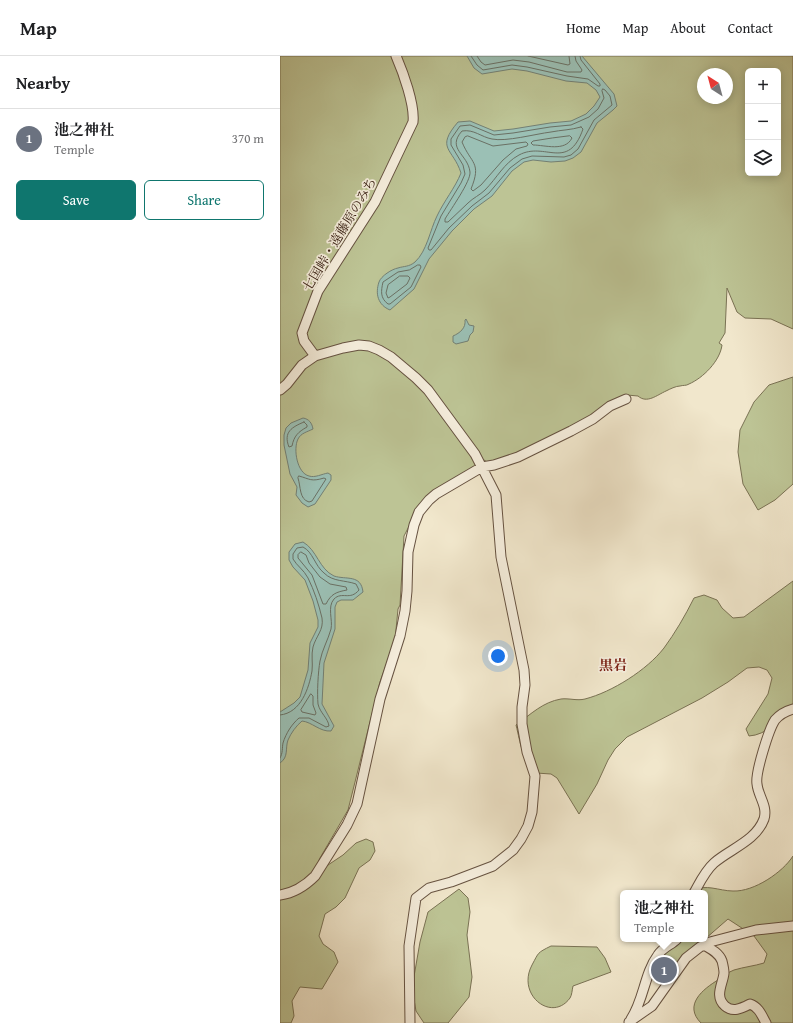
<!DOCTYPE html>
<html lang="en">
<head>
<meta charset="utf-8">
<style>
	:root { --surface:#fff; --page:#f6f6f6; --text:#202124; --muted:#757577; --line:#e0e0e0; --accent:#0f766e }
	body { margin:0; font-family:"Gentium Book Plus","Noto Serif JP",serif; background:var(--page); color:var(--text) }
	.controls { position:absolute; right:12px; top:12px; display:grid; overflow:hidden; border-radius:6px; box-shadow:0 2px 10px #0003 }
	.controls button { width:36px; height:36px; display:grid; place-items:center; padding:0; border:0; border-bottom:1px solid var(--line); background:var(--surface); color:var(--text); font:20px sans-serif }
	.compass { position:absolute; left:417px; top:12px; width:36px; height:36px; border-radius:50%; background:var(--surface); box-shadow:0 2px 10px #0003; rotate:324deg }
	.you { position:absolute; left:218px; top:600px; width:14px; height:14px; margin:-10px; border:3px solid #fff; border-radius:50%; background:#1a73e8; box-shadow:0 0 0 6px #1a73e833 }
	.badge { display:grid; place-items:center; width:26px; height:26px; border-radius:50%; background:var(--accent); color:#fff; font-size:13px; font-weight:700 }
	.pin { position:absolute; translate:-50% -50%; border:2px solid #fff; box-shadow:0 1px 4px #0006 }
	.popup { position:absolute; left:340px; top:834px; width:88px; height:52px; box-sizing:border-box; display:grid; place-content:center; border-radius:6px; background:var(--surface); filter:drop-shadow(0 1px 3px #0005); font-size:13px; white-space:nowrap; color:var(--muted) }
	.popup b { font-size:15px; color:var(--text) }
	.popup::after { content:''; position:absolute; left:50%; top:100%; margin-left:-8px; border:8px solid transparent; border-top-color:var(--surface) }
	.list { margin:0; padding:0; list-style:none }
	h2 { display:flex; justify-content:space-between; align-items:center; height:52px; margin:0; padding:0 16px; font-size:17px }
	h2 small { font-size:13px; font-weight:400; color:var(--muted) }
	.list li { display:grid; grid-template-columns:26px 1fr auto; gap:12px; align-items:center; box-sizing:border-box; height:60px; padding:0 16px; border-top:1px solid var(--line) }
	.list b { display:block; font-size:15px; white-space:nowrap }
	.list p { margin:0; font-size:13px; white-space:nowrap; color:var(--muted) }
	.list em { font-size:13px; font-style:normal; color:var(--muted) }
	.actions { display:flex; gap:8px; padding:12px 16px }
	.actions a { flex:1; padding:9px 0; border:1px solid var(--accent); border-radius:6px; text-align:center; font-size:14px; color:var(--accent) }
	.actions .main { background:var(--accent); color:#fff }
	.icon { flex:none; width:22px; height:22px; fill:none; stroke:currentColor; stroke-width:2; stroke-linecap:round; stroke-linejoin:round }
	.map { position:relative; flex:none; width:513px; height:967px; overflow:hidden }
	header { display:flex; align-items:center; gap:24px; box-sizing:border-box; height:56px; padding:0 20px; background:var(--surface); border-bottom:1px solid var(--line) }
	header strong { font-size:19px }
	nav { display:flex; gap:22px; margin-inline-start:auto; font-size:14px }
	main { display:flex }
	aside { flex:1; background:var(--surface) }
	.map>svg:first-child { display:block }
</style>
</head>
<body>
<header>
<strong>Map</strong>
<nav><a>Home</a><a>Map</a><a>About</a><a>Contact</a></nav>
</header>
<main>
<aside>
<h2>Nearby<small></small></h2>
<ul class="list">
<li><span class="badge" style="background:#6b7280">1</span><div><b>池之神社</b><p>Temple</p></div><em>370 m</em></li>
</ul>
<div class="actions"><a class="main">Save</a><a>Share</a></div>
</aside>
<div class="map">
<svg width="513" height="967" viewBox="0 0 513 967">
	<rect width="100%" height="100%" fill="#f1e7cc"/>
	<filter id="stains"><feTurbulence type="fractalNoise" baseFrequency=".005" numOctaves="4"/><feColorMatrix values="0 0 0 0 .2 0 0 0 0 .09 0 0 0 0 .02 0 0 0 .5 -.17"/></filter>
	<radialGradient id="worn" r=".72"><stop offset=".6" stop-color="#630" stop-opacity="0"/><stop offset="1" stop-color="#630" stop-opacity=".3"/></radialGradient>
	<!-- green -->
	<path fill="#bdc495" stroke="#7a7254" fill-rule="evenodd" d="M0,0h513v273l-22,-10 -26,-1 -8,-6 -10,-24 -2,45 -6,10 3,2c-2,16 -19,33 -33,39 -3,2 -6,1 -9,2 -4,0 -10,3 -14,5 -9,4 -19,13 -28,5l-11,-1 -38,22 -77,39 -23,7 -5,-3 -62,41 -18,35 -4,69 -2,4 -3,31 -15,42 -32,128 -28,48 -5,12 4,1 24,-16 13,-12 10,-4 7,3 2,9 -5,9 -11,8 -14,30 -9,9 -11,7 -6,22 4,8 11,8 4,10 -16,27 -22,-2 -8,14 2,15 -3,7h-11zM468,15h30v102h-30zM423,18h24v24h-24z
		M513,321v107l-18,16 -17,10 -15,-26 -5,-32 2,-22 14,-28 15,-17z
		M513,525v130c-13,9 -27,24 -44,25l-3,-7 22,-35 4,-16 -5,-8 -8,-3 -12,1 -19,14 -26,16 -75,39 -12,12 -7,11 -11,24 -18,30 -22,-36 -6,-4 -15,-1c-15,-17 -15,-28 -20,-48 15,-11 27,-23 45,-26 8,-1 16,2 24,0 27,-7 62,-29 79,-51 11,-15 21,-32 30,-50l10,-3 13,5 5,8 11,10 11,-1z
		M513,800v167h-92c-18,-18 2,-34 17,-43 5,-3 10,-8 16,-10 10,-3 20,-4 30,-7l3,-9 -13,-18 -26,-17 -23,20v-46h-17l5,-5c6,0 13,-1 19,0 7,1 14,3 21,3 21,1 50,-19 60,-35z
		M179,833l9,9 2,14 -3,23 5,42 -3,20 -21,26h-24l-8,-12 -4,-23 8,-46 8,-30z
		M387,883h38l-48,41 -5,-4z
		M271,890l46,1 8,11 6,14 -38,14c-1,4 -1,9 -3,12 -18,25 -54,-3 -38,-33 7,-13 5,-12 19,-19z"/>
	<!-- water -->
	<path fill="#9bc0b5" stroke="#738074" d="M187,0h115l32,38 3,12 -4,4 -16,13 -16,29 -8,6 -8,3 -14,1 -18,-2 -9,2 -12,9 -20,25 -18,13 -22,22 -23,28 -15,30 -24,21c-12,-5 -15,-16 -11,-28 2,-6 13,-13 19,-14 6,-2 11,-1 17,-6 12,-11 15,-32 22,-46 7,-15 18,-28 24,-43 -8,-25 -26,-24 -3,-51l12,-1 24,10 19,-2 37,-6 21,-2 15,-7 8,-8 6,-9 -4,-7 -9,-7 -21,-2 -39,-10 -15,-2 -30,5 -8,-6z
		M186,263l3,6 5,1 -1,6 -3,3 -2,6 -12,3 -3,-2v-6c7,-3 13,-8 12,-16z
		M23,362c6,1 9,5 10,11 -6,3 -12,4 -15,10 -5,10 -1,34 11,37 6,2 13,-2 19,-3l3,2v5l-16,24 -7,3 -6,-4 -6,-8 1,-8 -7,-13 -6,-29v-10l2,-7 5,-5z
		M23,486c14,8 16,27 31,34 12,4 27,-2 29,16l-10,8h-12l-4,2 -2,5v22l-11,34 -2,41 12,22 -3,5c-11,1 -19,-9 -29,-10 -6,5 -11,12 -14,19 -3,8 1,17 -8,23v-51l14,-9 6,-6 8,-27 2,-27 8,-16v-7l-5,-19 -8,-21 -12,-13 -4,-7v-8l6,-8z"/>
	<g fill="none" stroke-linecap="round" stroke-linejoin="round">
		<!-- shore -->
		<path stroke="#6a7064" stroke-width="1" d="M191,0l6,9 6,5 29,-5 15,2 40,9 21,3 10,7h2v-2l-19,-24 -1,-4
			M197,0l4,6 4,3 28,-5 16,2 38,10h14l1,-2 -6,-9 -1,-5
			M248,0l40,9 2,-1 -1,-8
			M323,33l2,1 5,6 2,9 -18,15 -16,29 -7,6 -7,2 -32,-1 -10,3 -12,9 -21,25 -17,13 -23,22 -18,22h-2l-1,-2 13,-32 20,-33 4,-9 -2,-9 -12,-20v-6l9,-13 10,-1 24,10 19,-2 37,-6 21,-2 18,-8 9,-8 6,-11 -2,-7z
			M301,71l2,2c-15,43 -38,12 -64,26 -15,8 -22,23 -34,35 -5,5 -12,8 -17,13 -7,6 -13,13 -20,19h-3v-3c6,-10 26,-38 25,-47 -2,-18 -24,-23 -8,-41 12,-2 19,6 30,8 14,3 43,-5 59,-7 10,-2 20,-2 30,-5z
			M188,80l25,10 33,-4 2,2 -1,2 -11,3 -13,11 -22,25 -8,6 -2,-2c11,-27 0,-25 -9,-47l3,-5z
			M290,80l2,2c-7,14 -27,7 -39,7l-2,-2 2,-2 19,-3z
			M138,209h2l1,2 -10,20 -21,17h-2c-8,-6 -7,-13 -5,-22l15,-10 11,-2z
			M120,220h8l2,2 -3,6 -17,13 -2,1 -2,-5 2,-8z
			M24,366l3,3v2c-9,5 -13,9 -15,19l-3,1c-6,-15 3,-20 15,-25z
			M19,420c11,3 12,6 25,2l2,1 -14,22 -3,1c-10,-3 -8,-15 -11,-24z
			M21,496l5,3 3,8 11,14 10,7 16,3 1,3c-11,2 -16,4 -21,14h-3l-11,-29 -14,-17v-3z
			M31,638l2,2v9l3,8 -1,2 -13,-3 -1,-2z
			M0,659c21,-2 29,-27 32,-44 1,-8 -1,-16 1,-24 3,-11 11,-17 9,-29 -3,-13 -8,-28 -14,-40 -4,-8 -11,-12 -15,-19v-5l4,-6 6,-1c10,5 12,19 21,26 9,9 21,7 32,11l3,6c-9,11 -17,1 -25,9 -7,8 -1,21 -3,30 -3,11 -9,21 -11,32 -2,11 -3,32 -2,43 2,9 10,14 11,22l-3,1 -17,-9h-10c-7,6 -13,15 -16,25 -1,5 0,10 -3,15"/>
		<defs>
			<path id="minor" d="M35,300l-11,-15 -2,-8 16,-42 57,-89 38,-80c2,-17 -10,-50 -17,-66
				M0,334l7,-6 15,-19 13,-9 28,-8 16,-3 10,1 10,4 12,7 25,21 12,12 47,64 21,41 5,62 23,113 1,15 -3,22v17l5,28 8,24 -3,36 -4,14 -7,13 -8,11 -20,16 -42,16 -22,6 -13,10 -7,48 1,77
				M414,837c6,-11 11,-22 20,-30 16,-14 42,-22 50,-44 4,-13 -6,-23 -7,-35 -2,-11 12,-55 18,-64 5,-6 11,-9 18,-11
				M0,839c14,-2 25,-9 35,-19l32,-51 10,-21 23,-105 20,-63 5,-25 2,-20 1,-39 6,-27 5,-13 10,-12 7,-6 46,-27 12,-2 24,-8 53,-26 22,-12 17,-13 16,-7
				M424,889c7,4 15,8 18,16 1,4 2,8 2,12 -1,11 -10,23 1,33 8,7 17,2 25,-2 9,3 12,12 16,19
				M351,963c13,-19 13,-45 27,-64 4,-7 13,-10 19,-16
				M349,966l23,-16 34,-48 14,-11 10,-5 46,-12 37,-4"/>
		</defs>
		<!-- minor casing -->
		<use href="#minor" stroke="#665241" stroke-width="11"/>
		<!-- minor -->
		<use href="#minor" stroke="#f6efde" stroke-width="9"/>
	</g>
	<g text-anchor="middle" stroke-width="3.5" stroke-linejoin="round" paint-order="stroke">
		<!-- street labels -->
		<g font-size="13" fill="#382013" stroke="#f6efde">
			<text transform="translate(59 178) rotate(-59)" y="5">七国峠・遠藤原のみち</text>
		</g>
		<!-- neighbourhood labels -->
		<g font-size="14" font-weight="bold" fill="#7a1f14" stroke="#f6efde">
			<text x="333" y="614">黒岩</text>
		</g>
	</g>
	<rect width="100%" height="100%" filter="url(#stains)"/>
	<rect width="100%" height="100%" fill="url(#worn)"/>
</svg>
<div class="controls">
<button>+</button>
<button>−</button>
<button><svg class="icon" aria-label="layers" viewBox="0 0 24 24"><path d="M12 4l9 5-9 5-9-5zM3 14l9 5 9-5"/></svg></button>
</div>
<svg class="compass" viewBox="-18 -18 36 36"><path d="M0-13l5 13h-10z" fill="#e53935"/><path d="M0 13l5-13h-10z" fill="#757577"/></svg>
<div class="you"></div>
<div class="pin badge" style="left:384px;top:914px;background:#6b7280">1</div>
<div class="popup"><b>池之神社</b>Temple</div>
</div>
</main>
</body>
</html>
